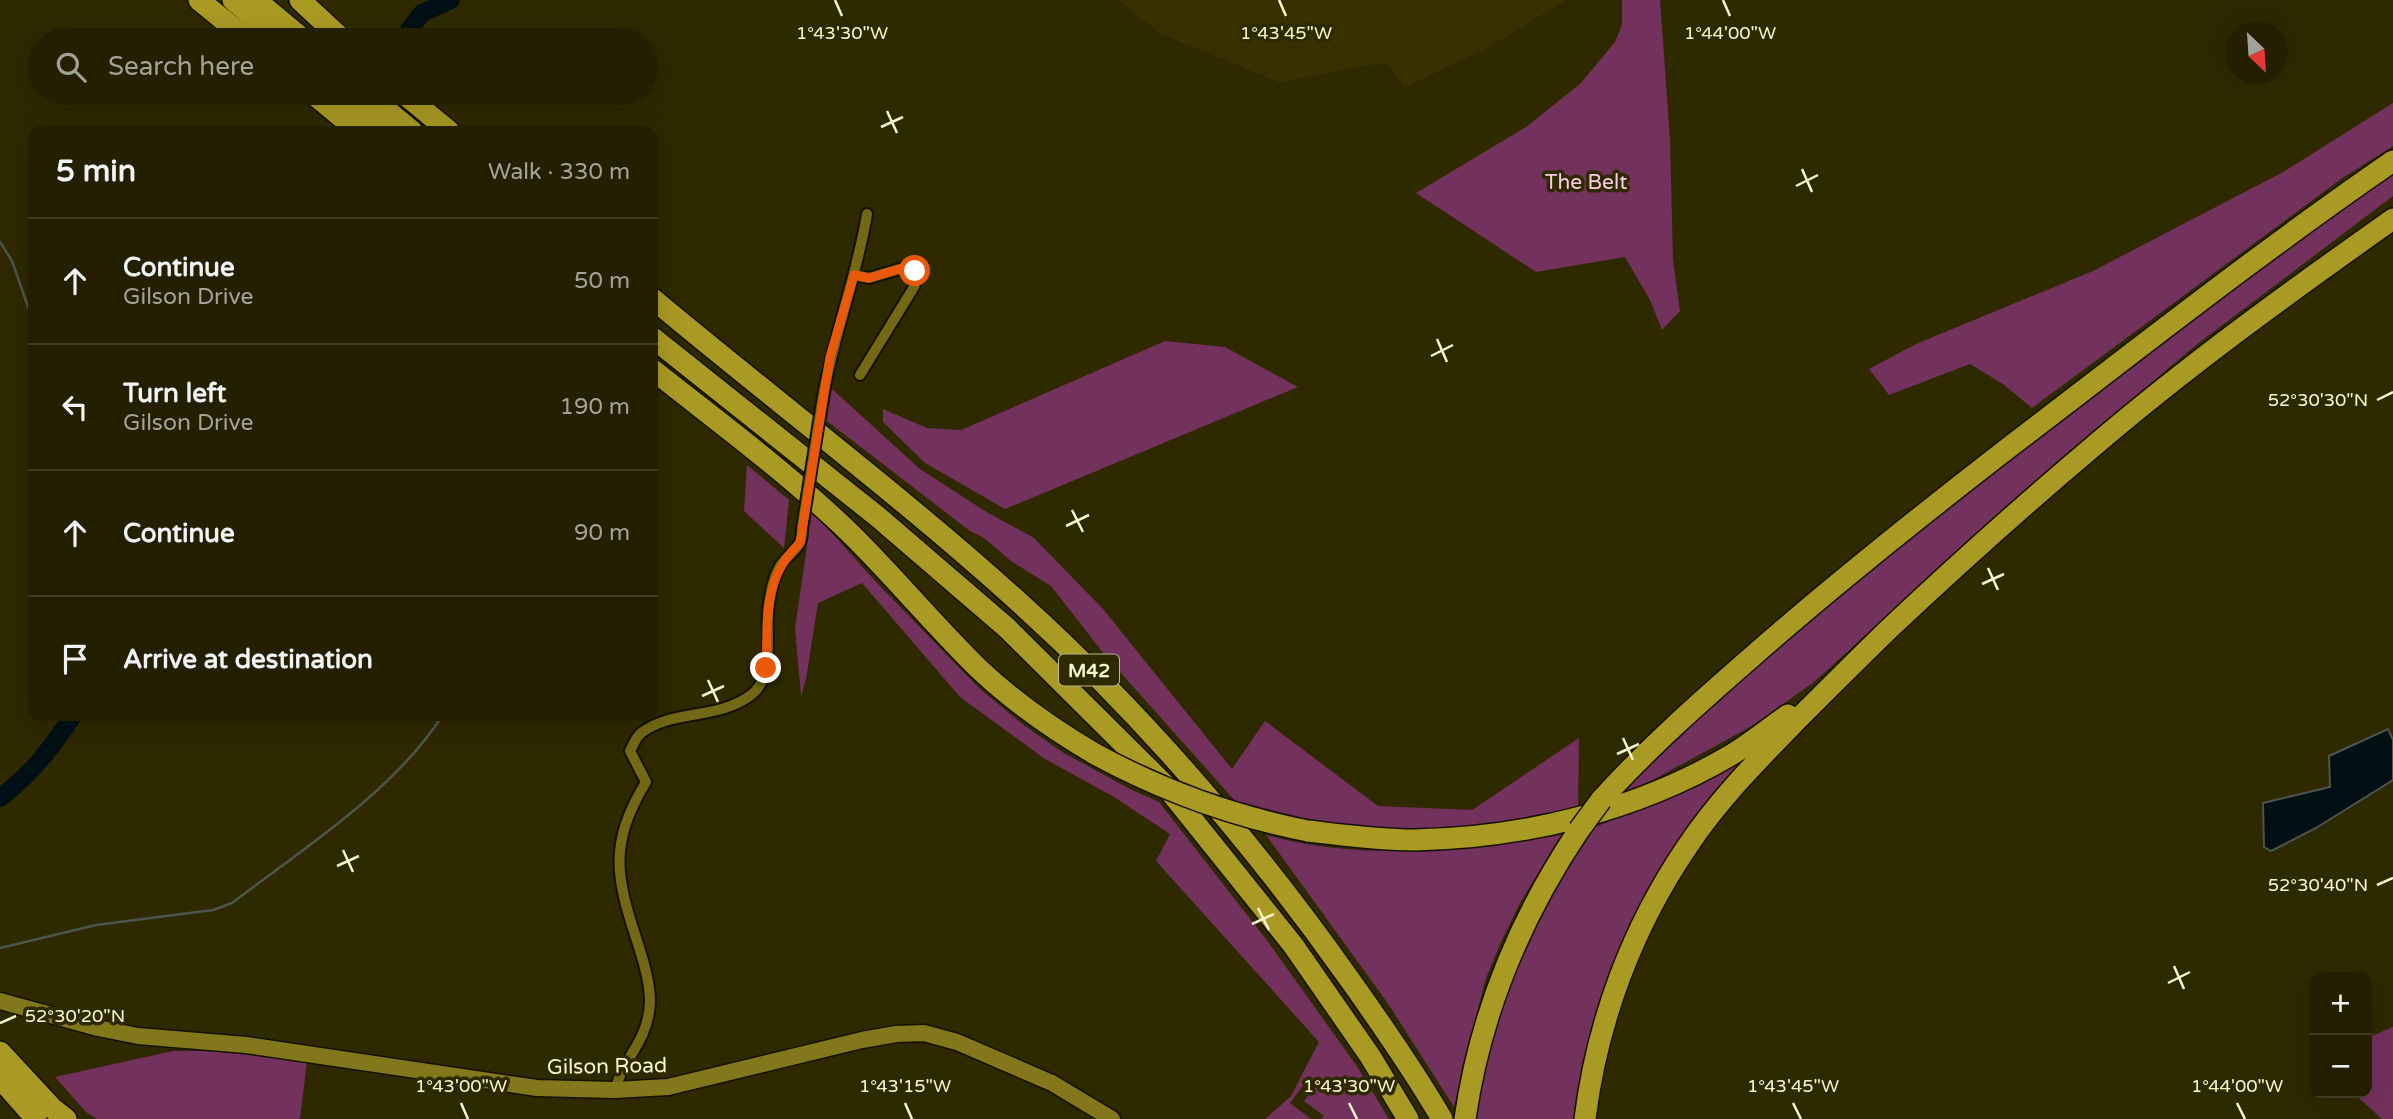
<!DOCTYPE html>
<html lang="en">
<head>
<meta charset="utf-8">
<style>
	:root { --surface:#231f00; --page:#2f2c0f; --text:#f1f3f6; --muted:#a3a299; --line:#403d22 }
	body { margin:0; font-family:"Varela Round",sans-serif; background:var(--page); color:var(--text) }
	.controls { position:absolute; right:21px; bottom:21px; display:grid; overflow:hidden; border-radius:14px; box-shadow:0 7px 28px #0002 }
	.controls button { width:63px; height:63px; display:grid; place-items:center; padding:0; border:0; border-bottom:2px solid var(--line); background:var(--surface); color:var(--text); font:35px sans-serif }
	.compass { position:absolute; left:2225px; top:21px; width:63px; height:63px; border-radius:50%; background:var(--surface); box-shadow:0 7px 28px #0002; rotate:155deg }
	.stop { position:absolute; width:21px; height:21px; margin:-16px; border:5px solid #ea580c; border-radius:50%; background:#fff }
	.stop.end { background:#ea580c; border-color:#fff; box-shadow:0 2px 7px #0008 }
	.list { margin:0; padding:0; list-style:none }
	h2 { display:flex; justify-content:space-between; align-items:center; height:91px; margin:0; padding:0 28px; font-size:30px }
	h2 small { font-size:23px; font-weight:400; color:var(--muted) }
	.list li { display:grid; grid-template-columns:46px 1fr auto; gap:21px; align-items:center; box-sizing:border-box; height:126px; padding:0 28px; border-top:2px solid var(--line) }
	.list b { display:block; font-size:26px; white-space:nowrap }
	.list p { margin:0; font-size:23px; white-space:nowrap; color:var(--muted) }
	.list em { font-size:23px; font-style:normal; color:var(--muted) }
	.icon { flex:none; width:38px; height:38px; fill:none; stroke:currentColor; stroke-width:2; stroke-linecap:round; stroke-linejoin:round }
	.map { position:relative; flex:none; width:2393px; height:1119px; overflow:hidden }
	.search { position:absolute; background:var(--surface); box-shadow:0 7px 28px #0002; left:28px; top:28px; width:630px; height:77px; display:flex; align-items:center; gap:18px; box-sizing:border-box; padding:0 24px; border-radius:38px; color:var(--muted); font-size:26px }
	.panel { position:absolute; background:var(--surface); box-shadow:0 7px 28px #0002; left:28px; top:126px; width:630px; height:595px; border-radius:14px }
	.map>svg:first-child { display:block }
</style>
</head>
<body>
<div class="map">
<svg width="2393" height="1119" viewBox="0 0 2393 1119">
	<rect width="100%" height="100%" fill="#2f2900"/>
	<!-- built -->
	<path fill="#373100" d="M1118,0h448l-77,47 -85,41 -16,-25 -39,5 -68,15 -120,-49z"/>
	<!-- green -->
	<path fill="#73315d" d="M1622,0h38l10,139 3,121 7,51 -18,19 -12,-30 -25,-43 -89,15 -120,-79 110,-66 54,-43 35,-42 7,-17z
		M2393,103v43l-52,33 -309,229 -29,-24 -33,-20 -81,31 -20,-26 47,-25 177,-73 192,-100z
		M2393,172v24l-197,149 -169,143 -213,194 -62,44 -136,74 24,-28 59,-59 210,-177 313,-239z
		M1165,341l60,6 73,40 -293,122 -80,-46 -42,-41v-13l44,19 34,2z
		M832,389l88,80 65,42 49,27 69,71 129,160 33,-48 113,85 94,4 107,-72 -1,69 -63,16 -70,8 -68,-1 -69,-8 -16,-7 -56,-13 -132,-148 -53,-68 -40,-25 -27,-23 -14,-7 -143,-110z
		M747,465l42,35 -5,48 -40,-37z
		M812,511l65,72 103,106 41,34 41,29 68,37 29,13 110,141 87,122 33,54h-68l3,-3 -20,-15 12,-16 -8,-6 -18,24 21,16h-46l26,-23 28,-54 -163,-181 14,-27 -56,-37 -69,-38 -85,-62 -98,-114 -44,20 -12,76 -5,17 -6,-67z
		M1740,762l-38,46 -35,52 -89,259h-103l7,-45 32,-108 51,-99 28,-39 109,-46z
		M1266,835c96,27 198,15 296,0l-42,68 -20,41 -15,37 -31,126 -65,-102z
		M2393,1027v92h-11l-29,-26h14v-55z
		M173,1051h70l64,10 -7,58h-203l-11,-7 -31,-35z"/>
	<!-- water -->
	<path fill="#021016" stroke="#4c554e" stroke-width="2" d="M2388,729l5,11v40l-77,48 -45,23 -7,-4 -1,-44 67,-16 -1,-31z"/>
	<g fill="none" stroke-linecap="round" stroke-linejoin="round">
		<!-- stream -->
		<path stroke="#4c554e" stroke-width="2.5" d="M0,242l12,19 21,60
			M0,948l96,-23 117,-15 19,-7c71,-54 162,-112 210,-187"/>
		<!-- river -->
		<path stroke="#021016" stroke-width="18" d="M410,40l-1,-10 13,-17 29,-13
			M0,798c33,-25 50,-49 73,-82"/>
		<defs>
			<path id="street" d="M854,275l15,3 41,-12c7,7 7,12 4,21l-54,88
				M823,396c11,-62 34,-120 44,-182
				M615,1090c3,-8 5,-17 10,-25 13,-21 24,-37 25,-63 0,-19 -6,-39 -12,-58 -22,-67 -30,-99 8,-162l-16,-31c3,-6 6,-14 11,-18 32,-24 77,-13 110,-38 26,-20 13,-63 18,-91 2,-13 4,-25 10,-36 5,-10 16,-16 20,-24 3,-4 3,-12 3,-16"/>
			<path id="secondary" d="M0,1001l98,27 40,8 108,9 291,43 78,2 53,-3 194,-47 34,-6 28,-1 33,9 95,41 60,36"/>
			<path id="highway" d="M199,0l49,40
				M233,0l47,40
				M256,0l48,40
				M300,0l43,40
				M312,93l46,38
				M341,93l45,38
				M366,93l46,38
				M403,93l46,38
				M653,299c122,102 250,198 368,305 124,112 232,239 329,376 32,45 64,91 92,139
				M653,338l225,179 129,111 157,156 129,161 77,111 38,63
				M653,370c68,54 139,106 201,167 43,43 82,90 125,132 35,33 75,61 116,85
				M1601,800c47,-52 99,-98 153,-145 83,-73 170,-142 258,-210 126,-96 250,-194 381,-284
				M1308,831c35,4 71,9 106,9 110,-2 222,-29 317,-85 20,-12 38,-27 57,-40
				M0,1052l52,56 14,11
				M0,1078l36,41
				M1465,1119c15,-105 55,-201 114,-289
				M1585,1119c12,-97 47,-191 102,-272 31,-47 71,-87 110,-127 31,-31 62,-62 93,-92 67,-63 135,-124 205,-183 95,-81 196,-154 298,-226"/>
		</defs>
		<!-- street casing -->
		<use href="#street" stroke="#151100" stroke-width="14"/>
		<!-- secondary casing -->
		<use href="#secondary" stroke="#151100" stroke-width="19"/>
		<!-- highway casing -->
		<use href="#highway" stroke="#151100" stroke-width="24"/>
		<!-- street -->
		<use href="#street" stroke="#726816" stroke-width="10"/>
		<!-- secondary -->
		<use href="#secondary" stroke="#82771a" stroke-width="16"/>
		<!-- highway -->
		<use href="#highway" stroke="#a99a23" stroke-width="21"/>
		<defs>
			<path id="street-bridge" d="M802,528l21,-132"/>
			<path id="highway-bridge" d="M1095,754c68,37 137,62 213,77
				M1579,830l22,-30"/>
		</defs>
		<!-- street-bridge casing -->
		<use href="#street-bridge" stroke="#151100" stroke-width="14" stroke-linecap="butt"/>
		<!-- highway-bridge casing -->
		<use href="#highway-bridge" stroke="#151100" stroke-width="24" stroke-linecap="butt"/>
		<!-- street-bridge -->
		<use href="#street-bridge" stroke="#726816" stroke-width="10"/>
		<!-- highway-bridge -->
		<use href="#highway-bridge" stroke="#a99a23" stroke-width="21"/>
	</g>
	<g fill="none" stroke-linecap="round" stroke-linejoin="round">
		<!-- route -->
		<path stroke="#ea580c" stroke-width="9" d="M766,668c2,-47 -4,-90 34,-125l30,-186 24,-82 15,3 40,-12 6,5"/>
	</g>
	<!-- ticks -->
	<path fill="none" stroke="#f9f5cf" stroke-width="2.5" d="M835,0l7,16M1279,0l7,16M1723,0l7,16M887,111l10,22M881,127l22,-10M1802,169l10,23M1796,186l22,-11M1437,339l10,23M1431,356l22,-11M2377,400l16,-8M1072,510l11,22M1066,526l23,-11M1988,568l10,22M1982,584l22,-10M708,680l10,22M702,696l22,-10M1623,738l10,22M1617,754l22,-10M343,850l10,22M337,866l22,-10M2377,885l16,-7M1258,908l11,22M1252,924l22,-10M2174,966l10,23M2168,983l22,-11M0,1023l16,-7M461,1103l7,16M905,1103l7,16M1349,1103l8,16M1793,1103l8,16M2237,1103l8,16"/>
	<g text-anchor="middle" stroke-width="7" stroke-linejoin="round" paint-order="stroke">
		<!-- shield labels -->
		<rect fill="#2f2900" stroke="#bcb891" stroke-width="2" x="1059" y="654.5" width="60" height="31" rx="5"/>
		<g font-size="19" font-weight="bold" fill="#f9f5cf">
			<text x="1089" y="677">M42</text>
		</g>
		<!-- park labels -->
		<g font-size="21" fill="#f9cbe6" stroke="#2f2900">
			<text x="1586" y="189">The Belt</text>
		</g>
		<!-- street labels -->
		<g font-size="21" fill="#f9f5cf" stroke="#2f2900">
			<text transform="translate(607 1066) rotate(-1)" y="7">Gilson Road</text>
		</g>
	</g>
	<g font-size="18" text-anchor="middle" fill="#f9f5cf" stroke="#2f2900" stroke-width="7" stroke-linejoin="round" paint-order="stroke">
		<text x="842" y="39">1°43'30"W</text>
		<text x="1286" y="39">1°43'45"W</text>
		<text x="1730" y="39">1°44'00"W</text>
		<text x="2318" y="406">52°30'30"N</text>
		<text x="2318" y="891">52°30'40"N</text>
		<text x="75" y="1022">52°30'20"N</text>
		<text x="461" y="1092">1°43'00"W</text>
		<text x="905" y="1092">1°43'15"W</text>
		<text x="1349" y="1092">1°43'30"W</text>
		<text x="1793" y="1092">1°43'45"W</text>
		<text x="2237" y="1092">1°44'00"W</text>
	</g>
</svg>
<div class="controls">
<button>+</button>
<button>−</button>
</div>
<svg class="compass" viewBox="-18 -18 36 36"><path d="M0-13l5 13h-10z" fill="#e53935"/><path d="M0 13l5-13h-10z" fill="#a3a299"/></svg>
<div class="stop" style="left:915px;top:271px"></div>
<div class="stop end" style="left:766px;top:668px"></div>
<div class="search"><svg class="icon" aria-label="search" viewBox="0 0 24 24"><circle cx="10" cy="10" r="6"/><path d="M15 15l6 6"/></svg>Search here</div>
<section class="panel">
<h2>5 min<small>Walk · 330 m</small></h2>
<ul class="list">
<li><svg class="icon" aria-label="ahead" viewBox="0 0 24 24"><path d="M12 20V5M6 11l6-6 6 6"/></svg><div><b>Continue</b><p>Gilson Drive</p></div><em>50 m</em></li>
<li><svg class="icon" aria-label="left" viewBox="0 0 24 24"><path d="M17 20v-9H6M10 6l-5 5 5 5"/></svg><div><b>Turn left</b><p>Gilson Drive</p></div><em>190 m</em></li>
<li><svg class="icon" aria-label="ahead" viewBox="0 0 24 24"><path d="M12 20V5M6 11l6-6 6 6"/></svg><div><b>Continue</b></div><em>90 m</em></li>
<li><svg class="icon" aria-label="arrive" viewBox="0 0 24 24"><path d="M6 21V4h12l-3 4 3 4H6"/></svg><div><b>Arrive at destination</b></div></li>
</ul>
</section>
</div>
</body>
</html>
